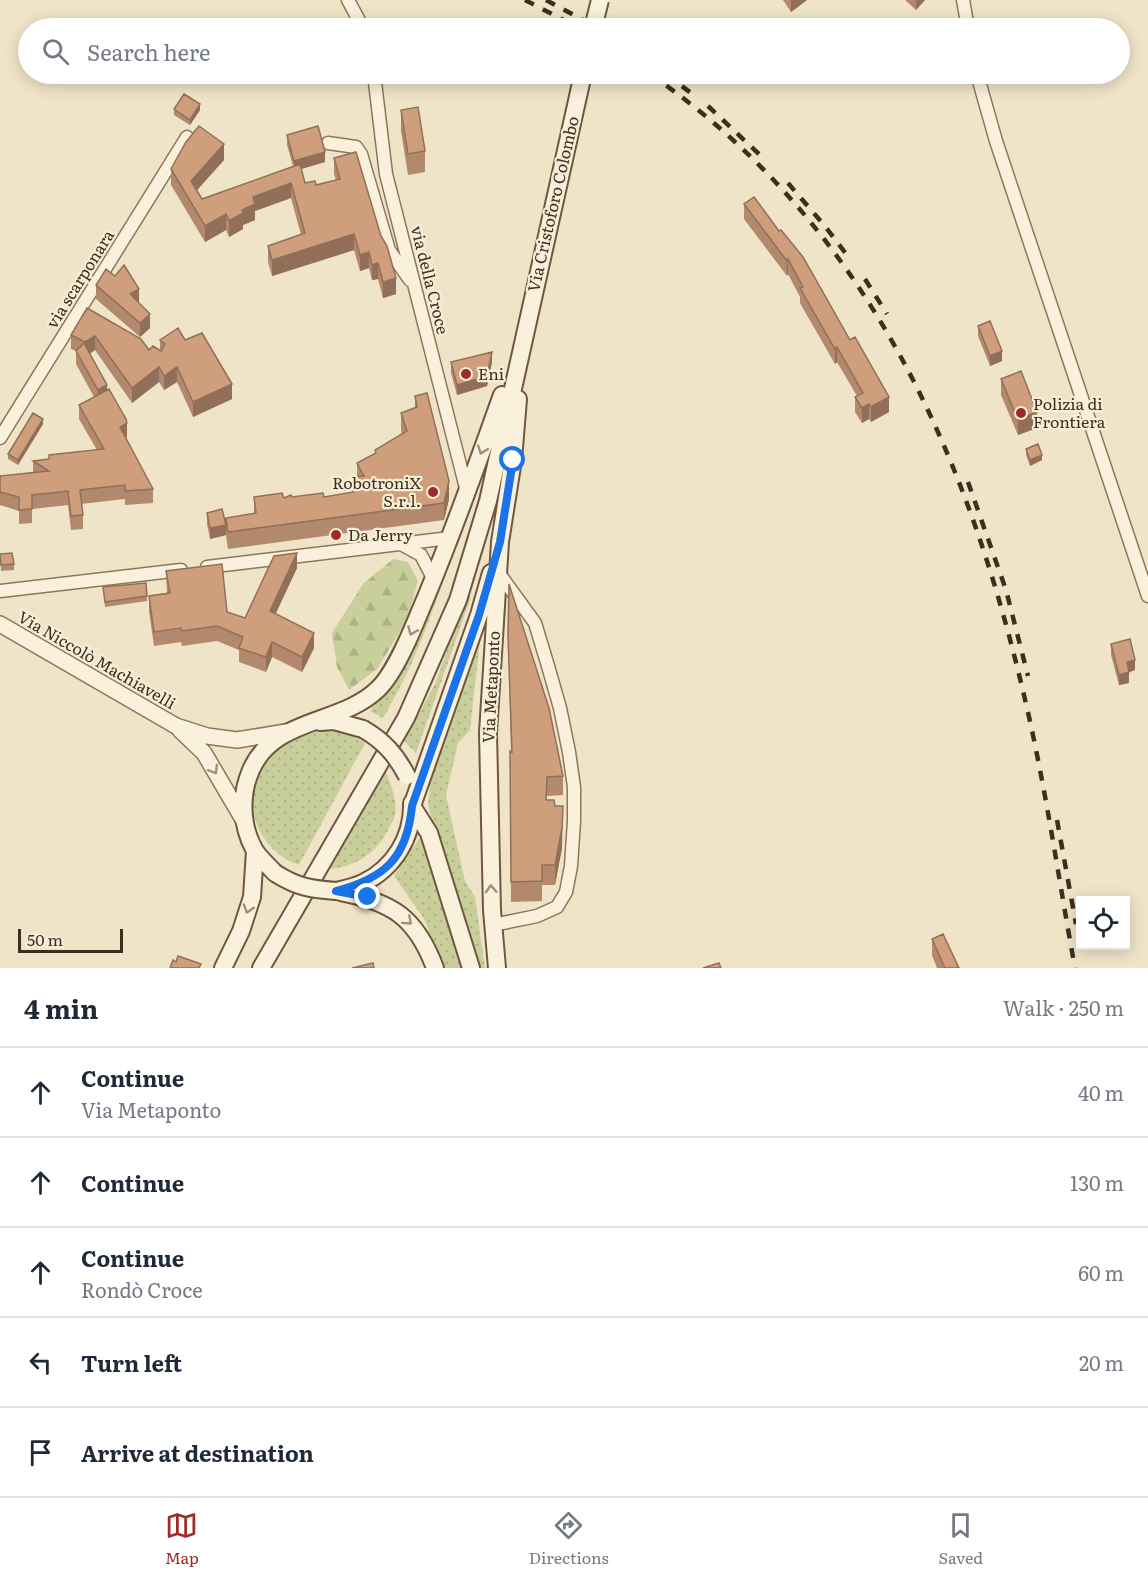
<!DOCTYPE html>
<html lang="en">
<head>
<meta charset="utf-8">
<style>
	:root { --surface:#fff; --page:#f2f2f3; --text:#1f2937; --muted:#747a83; --line:#e0e1e3; --accent:#9e2a2b }
	body { margin:0; font-family:Literata,serif; background:var(--page); color:var(--text) }
	.controls { position:absolute; right:18px; bottom:18px; display:grid; overflow:hidden; border-radius:0px; box-shadow:0 3px 15px #0003 }
	.controls button { width:54px; height:54px; display:grid; place-items:center; padding:0; border:0; border-bottom:2px solid var(--line); background:var(--surface); color:var(--text); font:30px sans-serif }
	.scale { position:absolute; left:18px; bottom:15px; width:105px; box-sizing:border-box; padding-left:6px; border:3px solid #3d2e20; border-top:0; font-size:16px; line-height:21px; white-space:nowrap; color:#3d2e20; -webkit-text-stroke:4px #f7eed8; paint-order:stroke }
	.stop { position:absolute; width:18px; height:18px; margin:-14px; border:4px solid #1a73e8; border-radius:50%; background:#fff }
	.stop.end { background:#1a73e8; border-color:#fff; box-shadow:0 2px 6px #0008 }
	.list { margin:0; padding:0; list-style:none }
	h2 { display:flex; justify-content:space-between; align-items:center; height:78px; margin:0; padding:0 24px; font-size:26px }
	h2 small { font-size:20px; font-weight:400; color:var(--muted) }
	.list li { display:grid; grid-template-columns:39px 1fr auto; gap:18px; align-items:center; box-sizing:border-box; height:90px; padding:0 24px; border-top:2px solid var(--line) }
	.list b { display:block; font-size:22px; white-space:nowrap }
	.list p { margin:0; font-size:20px; white-space:nowrap; color:var(--muted) }
	.list em { font-size:20px; font-style:normal; color:var(--muted) }
	.icon { flex:none; width:33px; height:33px; fill:none; stroke:currentColor; stroke-width:2; stroke-linecap:round; stroke-linejoin:round }
	.map { position:relative; flex:none; width:1148px; height:968px; overflow:hidden }
	.search { position:absolute; background:var(--surface); box-shadow:0 3px 15px #0003; left:18px; right:18px; top:18px; height:66px; display:flex; align-items:center; gap:15px; box-sizing:border-box; padding:0 21px; border-radius:33px; color:var(--muted); font-size:22px }
	.sheet { height:528px; background:var(--surface) }
	nav { display:flex; justify-content:space-around; align-items:center; box-sizing:border-box; height:84px; border-top:2px solid var(--line); background:var(--surface); font-size:16px; color:var(--muted) }
	nav a { display:grid; justify-items:center; gap:3px }
	nav .on { color:var(--accent) }
	.map>svg:first-child { display:block }
</style>
</head>
<body>
<div class="map">
<svg width="1148" height="968" viewBox="0 0 1148 968">
	<defs>
		<pattern id="grass-dots" width="8" height="8" patternUnits="userSpaceOnUse" patternTransform="scale(1.5)"><rect width="8" height="8" fill="#c9cf9b"/><path d="M2 2h.1M6 6h.1" fill="none" stroke="#aeb285" stroke-width="1.8" stroke-linecap="round"/></pattern>
		<pattern id="forest-firs" width="22" height="20" patternUnits="userSpaceOnUse" patternTransform="scale(1.5)"><rect width="22" height="20" fill="#c9cf9b"/><path d="M5 1l3.5 6h-7zM16 11l3.5 6h-7z" fill="#aeb285"/></pattern>
	</defs>
	<rect width="100%" height="100%" fill="#f0e4c8"/>
	<!-- grass -->
	<path fill="url(#grass-dots)" d="M460,528c-21,66 -41,131 -77,190l-13,-7 46,-72z
		M467,596l4,1 -55,156 -12,-12 31,-57z
		M481,631l-11,99 -12,13 -12,52 19,86 10,16 10,71h-4l-47,-137 -6,-26 3,-30z
		M317,727l28,4 20,12 -66,122c-44,-15 -61,-70 -34,-107 12,-17 34,-24 52,-31z
		M385,769c5,14 13,32 10,46 -1,4 -4,10 -6,13 -12,25 -32,38 -59,41z
		M420,837l43,131h-20l-19,-49 -30,-43z"/>
	<!-- forest -->
	<path fill="url(#forest-firs)" d="M393,559l15,3 10,19 -11,39 -30,49 -28,21 -12,-23 -5,-34 31,-49z"/>
	<g fill="none" stroke-linecap="round" stroke-linejoin="round">
		<defs>
			<path id="minor" d="M348,0l15,28
				M963,0l5,28
				M374,74l12,100 81,318
				M977,74l19,67 152,455
				M328,143l28,4 5,7 28,96 21,30
				M0,438l187,-301
				M401,544l20,11 13,25
				M207,567l243,-29
				M0,591l181,-21
				M493,925l44,-9 20,-9 9,-15 5,-26 3,-45v-34l-5,-35 -9,-44 -12,-42 -13,-43 -37,-51"/>
			<path id="tertiary" d="M0,624l176,102 31,10 30,4 49,-8
				M180,730l24,23 40,68"/>
			<path id="secondary" d="M320,722l14,-1 29,8
				M275,873c-7,-8 -16,-15 -21,-24 -13,-24 -14,-54 -3,-79 23,-53 90,-45 127,-81 17,-16 34,-58 43,-80 30,-70 55,-142 81,-214
				M336,891c9,-2 19,-4 27,-8 31,-15 50,-46 49,-80
				M340,892c52,10 76,25 95,76
				M223,968l18,-37 11,-34 3,-46
				M261,968l145,-250 52,-118 30,-99 95,-427
				M471,968l-42,-135 -17,-27 67,-191 12,-42
				M497,968l-5,-58 -4,-177 12,-191 13,-82 5,-61"/>
		</defs>
		<!-- minor casing -->
		<use href="#minor" stroke="#8d765c" stroke-width="15"/>
		<!-- tertiary casing -->
		<use href="#tertiary" stroke="#8d765c" stroke-width="18"/>
		<!-- secondary casing -->
		<use href="#secondary" stroke="#6f573f" stroke-width="20"/>
		<!-- minor -->
		<use href="#minor" stroke="#faf1dc" stroke-width="12"/>
		<!-- tertiary -->
		<use href="#tertiary" stroke="#faf1dc" stroke-width="15"/>
		<!-- secondary -->
		<use href="#secondary" stroke="#faf1dc" stroke-width="16"/>
		<!-- rail -->
		<path stroke="#3d2e20" stroke-width="4.5" stroke-dasharray="10 10" stroke-linecap="butt" d="M525,0l54,28
			M546,0l52,28
			M650,74c213,147 315,372 373,617 22,91 35,185 52,277
			M666,74l25,19
			M708,106l52,49
			M788,183l36,42 23,30
			M865,279l22,35
			M968,482l38,108 22,86
			M1057,820l19,104"/>
		<defs>
			<path id="secondary-bridge" d="M593,28l7,-28
				M363,729c21,12 33,26 44,47
				M275,873c22,14 35,16 61,18"/>
		</defs>
		<!-- secondary-bridge casing -->
		<use href="#secondary-bridge" stroke="#6f573f" stroke-width="20" stroke-linecap="butt"/>
		<!-- secondary-bridge -->
		<use href="#secondary-bridge" stroke="#faf1dc" stroke-width="16"/>
	</g>
	<!-- wall -->
	<path fill="#b2896c" d="M783,0h24l-16,12z
		M905,0h20l-9,10z
		M174,109l26,1 -10,15 -16,-10z
		M401,110l24,41v21l-17,3 -7,-44z
		M287,135l38,27 -24,7 4,14 11,2 20,-5 -2,-6v-16l62,136 -13,4 -5,-19 -6,1 -3,-12 -9,3 -6,-21 -82,26 -4,-14v-16l33,-11 -10,-37 -36,13v9l-12,5v4l-14,8 -3,-7 -21,12 -34,-57v-16l53,-9 -28,30 6,9 91,-33 -6,-21z
		M754,197l135,215 -18,10 -2,-3 -7,4 -7,-11v-15l2,-1 -20,-34 -2,2 -35,-61v-6l-12,-23 -1,2 -43,-57v-15z
		M96,285l43,18 11,25 -10,9 -44,-38z
		M87,308l62,42 11,1v-11h25l47,59 -39,18 -16,-35 -13,8 -5,-8 -27,21 -37,-53 -5,3 17,37 20,47 -2,1 28,51v14l-28,2v-6l-44,5 2,11v14l-12,1 -3,-25 -36,4v14l-13,1v-13l-19,-6v-29l33,-4v-11l16,-2 48,-9 -18,-31v-14l15,-8 -18,-33v-13l-5,-2v-14z
		M978,326l24,35 -12,5 -12,-30z
		M451,362h41l-5,24 -30,9 -6,-22z
		M1001,379l36,49 -19,7 -17,-40z
		M415,396l34,103 -5,21 -216,29 -2,-14v-17l28,-4v-17l30,1 8,-1h32l28,-4v-16l5,-1v-13l18,-9v-4l27,-16 -1,-4v-17l14,-5z
		M43,424l-25,41 -10,-6v-5z
		M1026,449l16,11 -12,6 -4,-11z
		M207,513l19,22 -16,4 -3,-15z
		M0,554l14,10v6l-13,1z
		M297,568l-22,46 39,34 -12,24 -30,-15 -6,15 -27,-10v-12l-22,-9 -35,5 -1,-4 -27,4 -5,-35v-15l18,-2 -1,-23 61,41 18,6z
		M103,587l44,9v5l-42,6z
		M508,636l55,140v19l-16,1v4l8,6 7,42 -7,37h-13v16l-31,1 -1,-151h1z
		M1111,644l24,26 -6,2v11l-10,2 -8,-30z
		M932,939l27,29h-22l-5,-13z"/>
	<!-- shaded-wall -->
	<path fill="#916f58" d="M791,0h16l-16,12z
		M916,0h9l-9,10z
		M200,104v6l-10,15v-5z
		M224,144v16l-33,37v-16z
		M325,152v10l-31,9v-10z
		M291,183v15l-36,13v9l-12,5v4l-14,8v-16l13,-11 11,-13z
		M226,214v16l-21,12v-16z
		M354,234v16l-82,26v-16z
		M369,252v16l-9,3v-16z
		M788,259v15l-1,2v-15z
		M378,263v16l-6,1v-15z
		M396,278v16l-13,4v-16z
		M139,289v14l-9,-9z
		M150,314v14l-10,9v-14z
		M95,336v14l-10,7v-15z
		M837,347v15l-2,2v-15z
		M1002,351v10l-12,5v-10z
		M492,352v10l-5,24 -30,9v-10z
		M159,367v15l-27,21v-15z
		M177,367v15l-13,8v-14z
		M232,384v15l-39,18v-15z
		M107,385v13l-9,5v-13z
		M889,397v15l-18,10v-15z
		M869,404v15l-7,4v-15z
		M1037,412v16l-19,7v-15z
		M43,419v5l-25,41v-5z
		M127,423v14l-7,4v-14z
		M1042,455v5l-12,6v-6z
		M449,481v18l-5,21v-17z
		M226,525v10l-16,4v-11z
		M297,553v15l-27,58v-15z
		M314,633v15l-12,24v-15z
		M272,642v15l-6,15v-15z
		M1135,660v10l-8,3v-11z
		M1129,672v11l-10,2v-10z
		M563,806l-1,42 -7,37v-20z"/>
	<!-- building -->
	<path fill="#cf9f7d" stroke="#916f58" stroke-width="1.5" d="M184,94l16,10 -10,16 -16,-11z
		M418,107l7,44 -17,3 -7,-44z
		M199,126l25,18 -33,37 11,18 98,-35 5,19 10,-2 1,4 24,-6 -6,-21 22,-6 25,84 6,10 9,32 -13,4 -5,-19 -6,2 -3,-13 -9,3 -6,-21 -82,26 -4,-14 37,-13 -14,-50 -38,14 2,7 -13,6 1,3 -14,8 -3,-7 -21,12 -34,-57 15,-27z
		M318,126l7,26 -31,9 -7,-26z
		M754,197l25,34 2,-1 22,27 47,83 5,-3 34,60 -18,10 -2,-3 -7,4 -7,-11 8,-4 -26,-46 -2,2 -35,-61 3,-1 -15,-28 -1,2 -43,-57z
		M124,265l15,24 -9,5 20,20 -10,9 -44,-38 10,-16 9,7z
		M87,308l54,31 8,11 4,-4 8,5 4,-7 -5,-4 18,-12 7,12 17,-7 30,51 -39,18 -16,-35 -13,9 -5,-9 -27,21 -37,-52 -10,6 -14,-7z
		M990,321l12,30 -12,5 -12,-30z
		M84,343l23,42 -9,5 -22,-39z
		M492,352l-5,24 -30,9 -6,-23z
		M1021,371l16,41 -19,8 -17,-41z
		M109,389l17,30 1,4 -7,4 33,62 -28,2v-6l-45,5 3,25 -12,1 -3,-25 -36,4v14l-13,1v-13l-19,-5v-16l49,-5 -16,-10 16,-2v-4l55,-6 -25,-44z
		M427,393l22,88 -5,22 -216,29 -2,-14 30,-5 -2,-16 28,-4 2,5 7,-3 1,2 31,-4 1,4 30,-5 -2,-15 12,-1 -7,-13 19,-10 -1,-3 32,-19 -6,-18 16,-6 -2,-11z
		M33,413l10,6 -25,41 -10,-6z
		M1038,444l4,11 -12,5 -4,-11z
		M222,509l4,16 -16,3 -3,-15z
		M12,553l2,11 -13,1 -1,-11z
		M297,553l-27,58 44,22 -12,24 -30,-15 -6,15 -27,-9 4,-11 -26,-11 -35,5 -1,-3 -27,4 -5,-36 21,-3 -4,-22 56,-7 5,48 18,6 29,-62z
		M146,583l1,13 -42,6 -2,-15z
		M509,584l40,124 14,68 -16,1 -1,23h8l1,6h8l-1,22 -7,37h-13v16l-31,1 -1,-131 2,1 -4,-116z
		M1130,639l5,21 -8,2 2,10 -10,3 -8,-31z
		M943,934l16,34h-14l-13,-29z
		M178,956l23,8 -2,4h-29l3,-8 3,2z
		M373,963l1,5h-22z
		M719,963l2,5h-18z"/>
	<!-- one-way arrows -->
	<defs><path id="oneway-chevron" d="M-2-3.5L2.5 0L-2 3.5" fill="none" stroke-width="1.6" stroke-linecap="round" stroke-linejoin="round" transform="scale(1.5)"/></defs>
	<g stroke="#9c907e">
		<use href="#oneway-chevron" transform="translate(482 450) rotate(110)"/>
		<use href="#oneway-chevron" transform="translate(412 631) rotate(113)"/>
		<use href="#oneway-chevron" transform="translate(214 770) rotate(59)"/>
		<use href="#oneway-chevron" transform="translate(491 889) rotate(-92)"/>
		<use href="#oneway-chevron" transform="translate(248 909) rotate(107)"/>
		<use href="#oneway-chevron" transform="translate(408 921) rotate(42)"/>
	</g>
	<g fill="none" stroke-linecap="round" stroke-linejoin="round">
		<!-- route -->
		<path stroke="#1a73e8" stroke-width="8" d="M368,897l-32,-6c49,-13 71,-33 76,-85l67,-191 21,-73 13,-82"/>
	</g>
	<!-- markers -->
	<g fill="#9e2a2b" stroke="#f7eed8" stroke-width="2">
		<circle cx="466" cy="374" r="6"/>
		<circle cx="1021" cy="413" r="6"/>
		<circle cx="433" cy="492" r="6"/>
		<circle cx="336" cy="535" r="6"/>
	</g>
	<g text-anchor="middle" stroke-width="4.5" stroke-linejoin="round" paint-order="stroke">
		<!-- street labels -->
		<g font-size="16" fill="#3d2e20" stroke="#f7eed8">
			<text transform="translate(553 204) rotate(-77)" y="6">Via Cristoforo Colombo</text>
			<text transform="translate(80 279) rotate(-58)" y="6">via scarponara</text>
			<text transform="translate(430 280) rotate(76)" y="6">via della Croce</text>
			<text transform="translate(97 660) rotate(30)" y="6">Via Niccolò Machiavelli</text>
			<text transform="translate(491 687) rotate(-87)" y="6">Via Metaponto</text>
		</g>
		<!-- poi labels -->
		<g font-size="16" fill="#3d2e20" stroke="#f7eed8" text-anchor="start">
			<text x="478" y="380">Eni</text>
			<text x="1033" y="410">Polizia di<tspan x="1033" dy="18">Frontiera</tspan></text>
			<text x="421" y="489" text-anchor="end">RobotroniX<tspan x="421" dy="18">S.r.l.</tspan></text>
			<text x="348" y="541">Da Jerry</text>
		</g>
	</g>
</svg>
<div class="controls">
<button><svg class="icon" aria-label="locate" viewBox="0 0 24 24"><circle cx="12" cy="12" r="6"/><path d="M12 2v4M12 18v4M2 12h4M18 12h4"/></svg></button>
</div>
<div class="scale">50 m</div>
<div class="stop" style="left:513px;top:460px"></div>
<div class="stop end" style="left:368px;top:897px"></div>
<div class="search"><svg class="icon" aria-label="search" viewBox="0 0 24 24"><circle cx="10" cy="10" r="6"/><path d="M15 15l6 6"/></svg>Search here</div>
</div>
<section class="sheet">
<h2>4 min<small>Walk · 250 m</small></h2>
<ul class="list">
<li><svg class="icon" aria-label="ahead" viewBox="0 0 24 24"><path d="M12 20V5M6 11l6-6 6 6"/></svg><div><b>Continue</b><p>Via Metaponto</p></div><em>40 m</em></li>
<li><svg class="icon" aria-label="ahead" viewBox="0 0 24 24"><path d="M12 20V5M6 11l6-6 6 6"/></svg><div><b>Continue</b></div><em>130 m</em></li>
<li><svg class="icon" aria-label="ahead" viewBox="0 0 24 24"><path d="M12 20V5M6 11l6-6 6 6"/></svg><div><b>Continue</b><p>Rondò Croce</p></div><em>60 m</em></li>
<li><svg class="icon" aria-label="left" viewBox="0 0 24 24"><path d="M17 20v-9H6M10 6l-5 5 5 5"/></svg><div><b>Turn left</b></div><em>20 m</em></li>
<li><svg class="icon" aria-label="arrive" viewBox="0 0 24 24"><path d="M6 21V4h12l-3 4 3 4H6"/></svg><div><b>Arrive at destination</b></div></li>
</ul>
</section>
<nav>
<a class="on"><svg class="icon" aria-label="map" viewBox="0 0 24 24"><path d="M3 6l6-2 6 2 6-2v14l-6 2-6-2-6 2zM9 4v14M15 6v14"/></svg>Map</a>
<a><svg class="icon" aria-label="directions" viewBox="0 0 24 24"><path d="M12 3l9 9-9 9-9-9zM9 14v-3h6M13 9l2 2-2 2"/></svg>Directions</a>
<a><svg class="icon" aria-label="saved" viewBox="0 0 24 24"><path d="M7 4h10v16l-5-4-5 4z"/></svg>Saved</a>
</nav>
</body>
</html>
